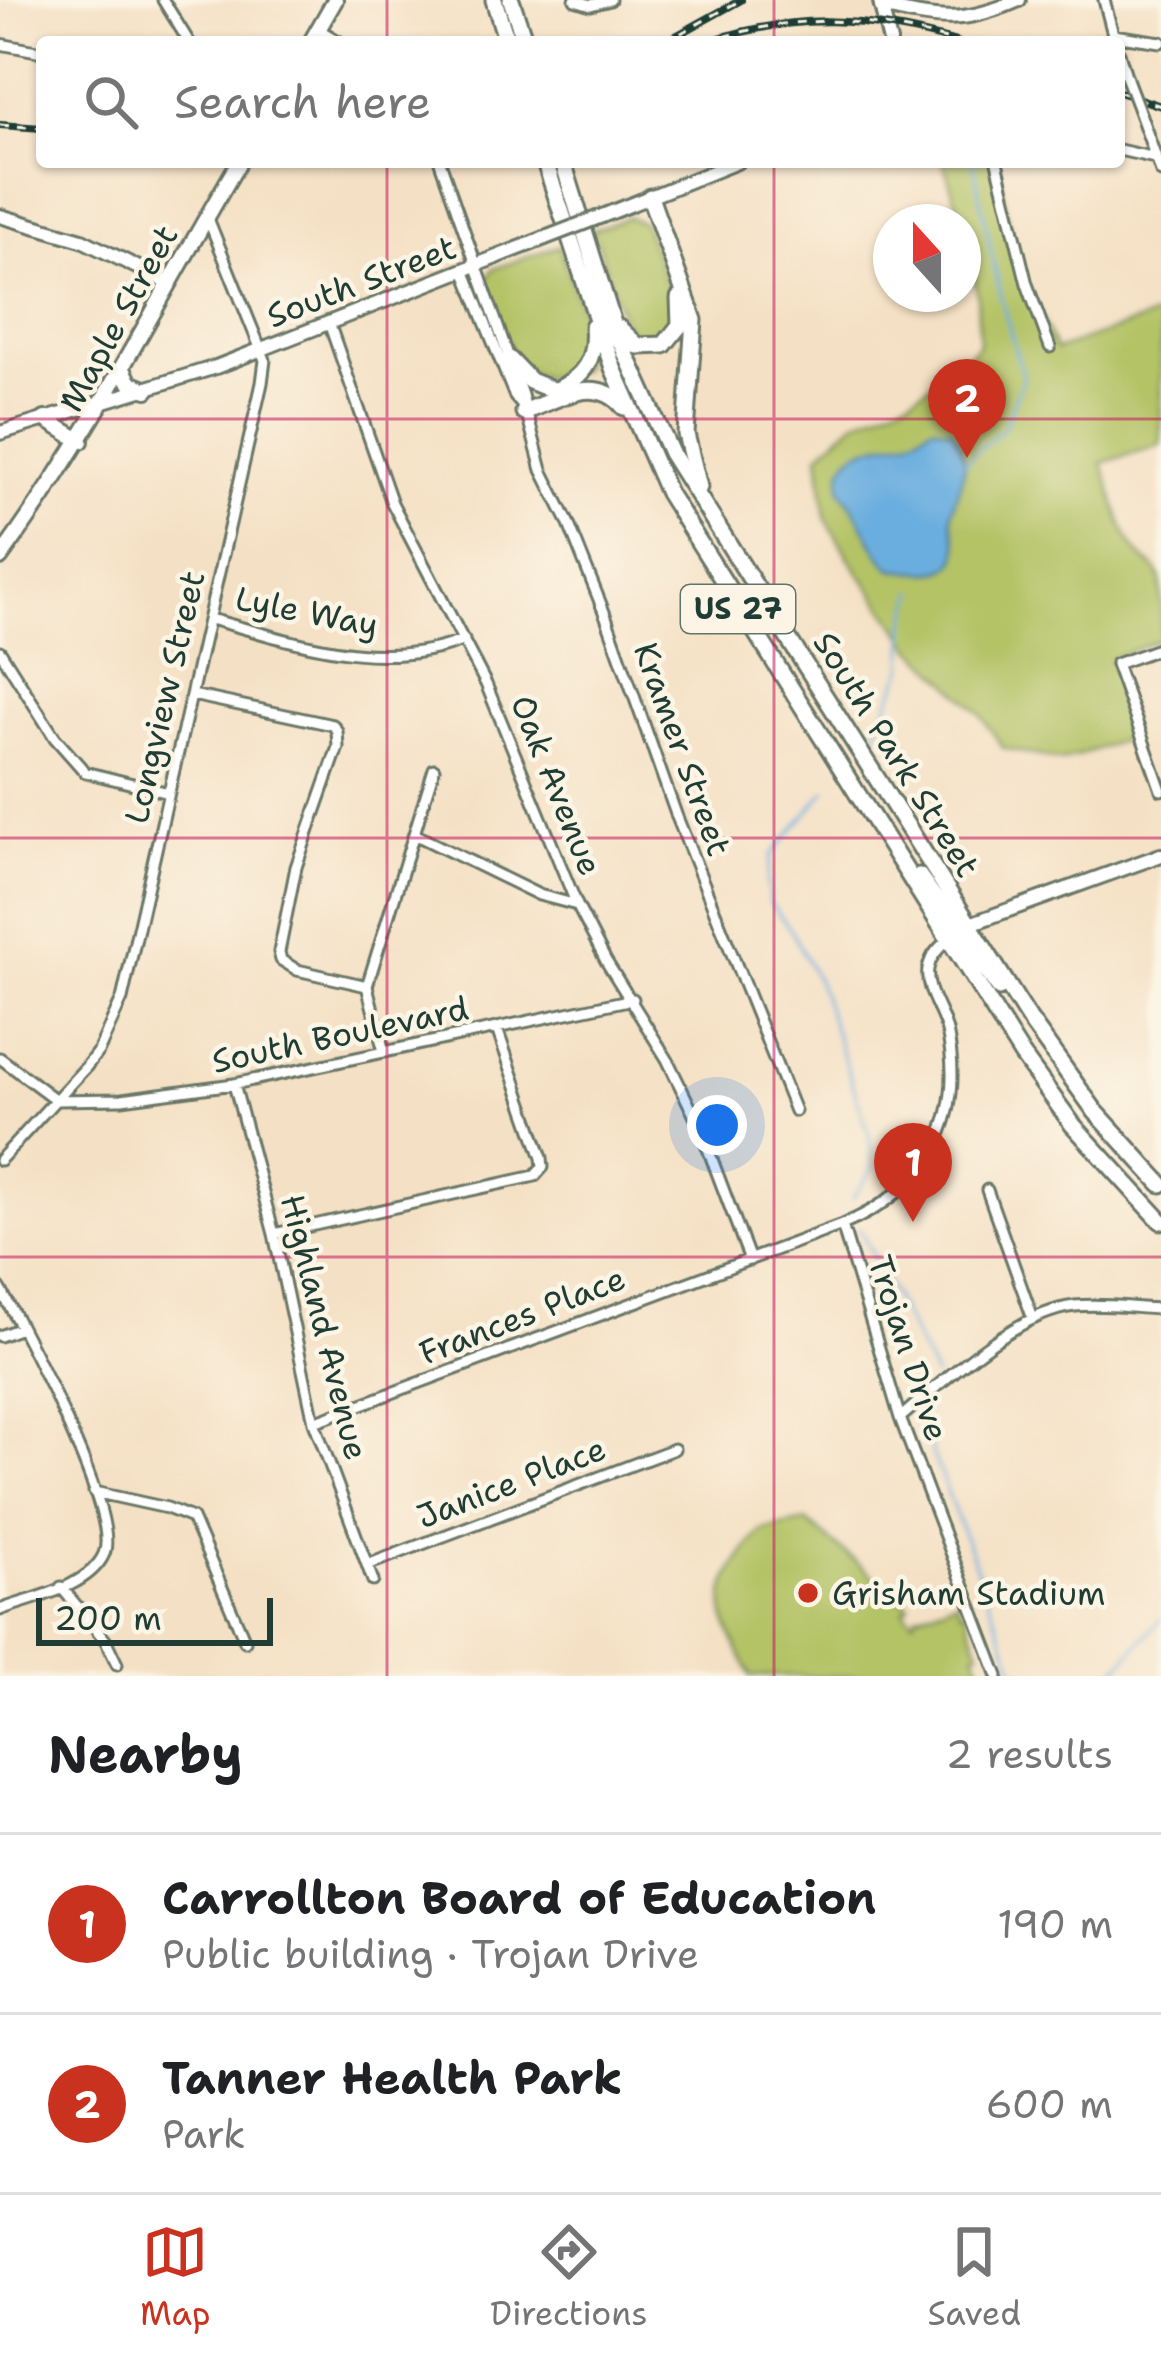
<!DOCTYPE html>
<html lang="en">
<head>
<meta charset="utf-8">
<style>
	:root { --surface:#fff; --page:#f6f6f6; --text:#202124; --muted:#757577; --line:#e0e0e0; --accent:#c8321e }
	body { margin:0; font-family:"Shantell Sans",sans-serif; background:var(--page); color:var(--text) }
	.compass { position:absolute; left:873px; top:204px; width:108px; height:108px; border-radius:50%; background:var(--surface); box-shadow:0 3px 9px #0004; rotate:339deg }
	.scale { position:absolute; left:36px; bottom:30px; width:237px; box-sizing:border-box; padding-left:12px; border:6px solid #1f3d34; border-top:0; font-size:33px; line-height:42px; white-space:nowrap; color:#1f3d34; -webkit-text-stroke:9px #fcf5e5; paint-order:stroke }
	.you { position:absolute; left:717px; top:1125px; width:42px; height:42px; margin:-30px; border:9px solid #fff; border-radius:50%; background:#1a73e8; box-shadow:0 0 0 18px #1a73e833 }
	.badge { display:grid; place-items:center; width:78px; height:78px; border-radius:50%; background:var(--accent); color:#fff; font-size:39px; font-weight:700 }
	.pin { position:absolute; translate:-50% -99px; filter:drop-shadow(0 3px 6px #0008) }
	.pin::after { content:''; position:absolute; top:63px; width:42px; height:36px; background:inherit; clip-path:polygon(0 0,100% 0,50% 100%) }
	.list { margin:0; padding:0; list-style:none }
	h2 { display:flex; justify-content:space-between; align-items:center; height:156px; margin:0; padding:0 48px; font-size:51px }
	h2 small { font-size:39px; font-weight:400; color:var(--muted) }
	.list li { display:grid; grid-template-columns:78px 1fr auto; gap:36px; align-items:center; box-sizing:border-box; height:180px; padding:0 48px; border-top:3px solid var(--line) }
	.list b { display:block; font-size:45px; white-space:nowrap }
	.list p { margin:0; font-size:39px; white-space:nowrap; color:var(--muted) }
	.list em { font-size:39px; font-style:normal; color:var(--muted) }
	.icon { flex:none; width:66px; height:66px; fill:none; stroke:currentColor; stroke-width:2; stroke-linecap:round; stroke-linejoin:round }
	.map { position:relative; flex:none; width:1161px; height:1676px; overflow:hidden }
	.search { position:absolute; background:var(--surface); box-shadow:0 3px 9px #0004; left:36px; right:36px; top:36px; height:132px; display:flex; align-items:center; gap:30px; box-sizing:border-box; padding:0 42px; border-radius:12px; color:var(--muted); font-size:45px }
	.sheet { height:516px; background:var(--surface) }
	nav { display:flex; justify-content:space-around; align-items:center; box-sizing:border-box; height:168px; border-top:3px solid var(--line); background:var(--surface); font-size:33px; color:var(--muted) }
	nav a { display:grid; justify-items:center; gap:6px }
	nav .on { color:var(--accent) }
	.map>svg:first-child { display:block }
</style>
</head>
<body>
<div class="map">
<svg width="1161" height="1676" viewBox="0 0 1161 1676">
	<rect width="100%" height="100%" fill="#fcf5e5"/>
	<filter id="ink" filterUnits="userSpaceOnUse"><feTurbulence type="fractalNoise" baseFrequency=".00833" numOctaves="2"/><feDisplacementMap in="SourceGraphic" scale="24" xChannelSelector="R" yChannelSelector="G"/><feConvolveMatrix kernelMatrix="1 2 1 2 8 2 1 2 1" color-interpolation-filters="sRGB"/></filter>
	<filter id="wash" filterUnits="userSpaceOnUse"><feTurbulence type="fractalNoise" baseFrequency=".004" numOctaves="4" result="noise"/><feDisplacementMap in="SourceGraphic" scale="48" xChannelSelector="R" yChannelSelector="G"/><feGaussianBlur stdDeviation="2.7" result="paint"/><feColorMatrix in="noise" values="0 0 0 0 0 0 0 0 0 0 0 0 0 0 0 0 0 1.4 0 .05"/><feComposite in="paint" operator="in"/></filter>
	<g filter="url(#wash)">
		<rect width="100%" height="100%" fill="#f4e0c4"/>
		<!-- green -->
		<path fill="#b4c366" stroke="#6a804d" stroke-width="3" d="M943,162h54l19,100 40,88 105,-36v131l-59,18c12,29 15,63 35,89 8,11 21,13 24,29 0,18 0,39 0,58l-50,20 17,58 -2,22 -64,22 -59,-13 -23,-35 -67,-65 -62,-87 -25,-42 -7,-65 37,-33 54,-23 45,-29 24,-25 -2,-52 -14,-70z
			M627,217l17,6 31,85 -3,21 -25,14 -21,-14 -33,-99z
			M559,246l30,87 -7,35c-66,37 -78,-38 -97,-85l8,-14z
			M806,1521l103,84 -5,6 10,9 2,-5 41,-15 4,11 4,-1 15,41 -5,2 5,12 -25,11h-204c-36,-71 -41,-82 10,-146z"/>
		<!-- water -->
		<path fill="#6aaedf" stroke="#44768a" stroke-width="3" d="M934,425l17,4c26,37 7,49 1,83 -3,17 17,40 -3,55 -12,10 -42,3 -57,2 -22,-21 -30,-55 -51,-78 -6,-47 35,-44 67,-52 10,-2 17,-10 26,-14z"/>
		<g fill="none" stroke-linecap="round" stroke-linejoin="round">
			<!-- stream -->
			<path stroke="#6aaedf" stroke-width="3" d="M964,463l40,-36 19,-49 -23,-84 -27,-132
				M872,742l32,-74 2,-45 9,-31
				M826,790l-54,65 -5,26 2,21 22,28 27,52 51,151 4,35 -21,31
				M859,1228l76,149
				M925,1411l-4,8 4,15 93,242
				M1110,1676l51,-57"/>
		</g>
	</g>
	<g filter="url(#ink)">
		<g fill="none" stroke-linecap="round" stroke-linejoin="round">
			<defs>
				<path id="minor" d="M163,0l26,42
					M575,0l16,5 19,-5
					M1104,0l11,42
					M318,29l22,13
					M1113,35l48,7
					M0,44l42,8
					M1119,53l8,26
					M1141,116l20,56
					M1119,150l36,8
					M440,162l82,233 20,75 26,52 38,95 71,200 118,294
					M997,162l30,122 23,63
					M464,270l51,127 7,8
					M329,323l63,180 94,181 91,221 29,56 61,98 32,66 51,135
					M210,619c82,22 170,55 254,21
					M1161,648l-45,16 45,126
					M0,651l55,87 30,34 84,21
					M192,695l141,30 4,6 1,16 -42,120 -17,85 2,8 16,10 70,16
					M414,834l125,61 38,10
					M384,1052l-17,-66 67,-217
					M0,1058l56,42 66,-1 112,-15 399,-85
					M234,1084l40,150 40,188 59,159
					M0,1160l86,-93 13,-17 23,-51 140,-616 3,-23 -58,-144
					M987,1190l46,129
					M842,1225l58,193 98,258
					M274,1234l261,-58 8,-9 -1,-9 -45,-129
					M0,1288c23,42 121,226 104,266 -15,34 -73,44 -104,56
					M0,1336l21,-8
					M900,1418c46,-39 114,-105 175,-112 28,-3 58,2 86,3
					M314,1422l528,-197c83,-34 125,-104 105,-194 -5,-21 -22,-40 -19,-62 2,-13 11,-22 21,-30
					M94,1492l73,16 25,10 53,123
					M367,1565l307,-116
					M61,1587l45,54 11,23"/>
				<path id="tertiary" d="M880,2l10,40
					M881,7c59,13 81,18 138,-7
					M0,216l82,24 85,42
					M602,216l135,-54
					M0,433l216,-66 329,-129
					M970,924l191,-69"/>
				<path id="secondary" d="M311,42l24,-42
					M122,367l8,16 17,7
					M45,419l36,22
					M0,558c92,-125 160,-263 239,-396"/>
				<path id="primary" d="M494,0l13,42
					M511,0l14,42
					M545,162l68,206 55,125 354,562 51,70 88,96
					M563,162l52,168 56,123 358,566 66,92 66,73
					M650,197l44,123 -8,114 13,53
					M619,328l19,18 26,-1 16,-20 -1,-27
					M510,360l20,21 25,10c30,-15 41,-32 38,-65
					M524,412c34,-13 72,-39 100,-5
					M919,876l80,112"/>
			</defs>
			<!-- minor casing -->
			<use href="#minor" stroke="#6a7666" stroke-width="15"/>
			<!-- tertiary casing -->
			<use href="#tertiary" stroke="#6a7666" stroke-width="18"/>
			<!-- secondary casing -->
			<use href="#secondary" stroke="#6a7666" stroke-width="20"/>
			<!-- primary casing -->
			<use href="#primary" stroke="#6a7666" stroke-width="21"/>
			<!-- minor -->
			<use href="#minor" stroke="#fff" stroke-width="9"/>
			<!-- tertiary -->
			<use href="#tertiary" stroke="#fff" stroke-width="12"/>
			<!-- secondary -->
			<use href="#secondary" stroke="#fff" stroke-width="14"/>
			<!-- primary -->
			<use href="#primary" stroke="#fff" stroke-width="15"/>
			<defs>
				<path id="rail" d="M665,42l76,-42
					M707,42c91,-30 160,-25 250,0
					M1119,92l42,14
					M0,125l42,3"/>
			</defs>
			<!-- rail casing -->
			<use href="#rail" stroke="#1f3d34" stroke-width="8"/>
			<!-- rail -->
			<use href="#rail" stroke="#fcf5e5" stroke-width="3" stroke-dasharray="9" stroke-linecap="butt"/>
			<defs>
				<path id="minor-bridge" d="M1127,79l14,37"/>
				<path id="tertiary-bridge" d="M545,238l57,-22"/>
			</defs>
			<!-- minor-bridge casing -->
			<use href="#minor-bridge" stroke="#6a7666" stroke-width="15" stroke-linecap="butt"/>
			<!-- tertiary-bridge casing -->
			<use href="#tertiary-bridge" stroke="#6a7666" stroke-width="18" stroke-linecap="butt"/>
			<!-- minor-bridge -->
			<use href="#minor-bridge" stroke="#fff" stroke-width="9"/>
			<!-- tertiary-bridge -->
			<use href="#tertiary-bridge" stroke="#fff" stroke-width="12"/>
		</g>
	</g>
	<!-- grid -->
	<path fill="none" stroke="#c2185b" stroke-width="3" stroke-opacity="0.55" d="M387,0v42M774,0v42M387,162v1514M774,162v1514M0,419h1161M0,838h1161M0,1257h1161"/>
	<!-- markers -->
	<circle fill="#c8321e" stroke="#fcf5e5" stroke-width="4.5" cx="808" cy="1593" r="12"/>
	<g text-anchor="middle" stroke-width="9" stroke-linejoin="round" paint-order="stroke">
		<!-- shield labels -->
		<rect fill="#fcf5e5" stroke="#617469" stroke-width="3" x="681" y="585" width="114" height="48" rx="9"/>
		<g font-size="30" font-weight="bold" fill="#1f3d34">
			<text x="738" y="619">US 27</text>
		</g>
		<!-- street labels -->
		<g font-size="33" fill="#1f3d34" stroke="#fcf5e5">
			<text transform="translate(361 281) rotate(-21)" y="12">South Street</text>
			<text transform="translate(118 318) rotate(-61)" y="12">Maple Street</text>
			<text transform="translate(307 611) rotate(11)" y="12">Lyle Way</text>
			<text transform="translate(164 697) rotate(-77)" y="12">Longview Street</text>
			<text transform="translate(683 749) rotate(70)" y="12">Kramer Street</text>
			<text transform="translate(897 754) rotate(58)" y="12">South Park Street</text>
			<text transform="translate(557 785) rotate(68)" y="12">Oak Avenue</text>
			<text transform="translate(340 1034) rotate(-12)" y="12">South Boulevard</text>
			<text transform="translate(522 1315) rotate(-21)" y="12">Frances Place</text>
			<text transform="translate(325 1327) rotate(76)" y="12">Highland Avenue</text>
			<text transform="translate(909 1348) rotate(72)" y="12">Trojan Drive</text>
			<text transform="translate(511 1482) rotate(-21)" y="12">Janice Place</text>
		</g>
		<!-- poi labels -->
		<g font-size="33" fill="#1f3d34" stroke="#fcf5e5" text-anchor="start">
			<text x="832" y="1605">Grisham Stadium</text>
		</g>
	</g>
</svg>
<svg class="compass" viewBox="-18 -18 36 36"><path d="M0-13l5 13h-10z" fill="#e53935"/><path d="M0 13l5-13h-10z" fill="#757577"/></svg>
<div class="scale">200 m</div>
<div class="you"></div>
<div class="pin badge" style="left:913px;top:1222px">1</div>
<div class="pin badge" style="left:967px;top:458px">2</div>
<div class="search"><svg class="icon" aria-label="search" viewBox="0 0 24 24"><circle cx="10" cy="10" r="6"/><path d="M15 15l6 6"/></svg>Search here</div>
</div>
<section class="sheet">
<h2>Nearby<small>2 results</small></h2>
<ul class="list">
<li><span class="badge">1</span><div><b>Carrollton Board of Education</b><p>Public building · Trojan Drive</p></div><em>190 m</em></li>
<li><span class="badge">2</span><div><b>Tanner Health Park</b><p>Park</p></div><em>600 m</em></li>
</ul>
</section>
<nav>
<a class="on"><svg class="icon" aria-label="map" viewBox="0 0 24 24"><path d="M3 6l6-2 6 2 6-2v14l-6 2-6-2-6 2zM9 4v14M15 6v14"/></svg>Map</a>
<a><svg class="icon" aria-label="directions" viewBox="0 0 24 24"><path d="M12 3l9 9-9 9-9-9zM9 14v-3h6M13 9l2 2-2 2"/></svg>Directions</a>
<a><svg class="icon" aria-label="saved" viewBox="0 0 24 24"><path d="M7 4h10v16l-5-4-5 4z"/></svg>Saved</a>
</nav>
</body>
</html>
